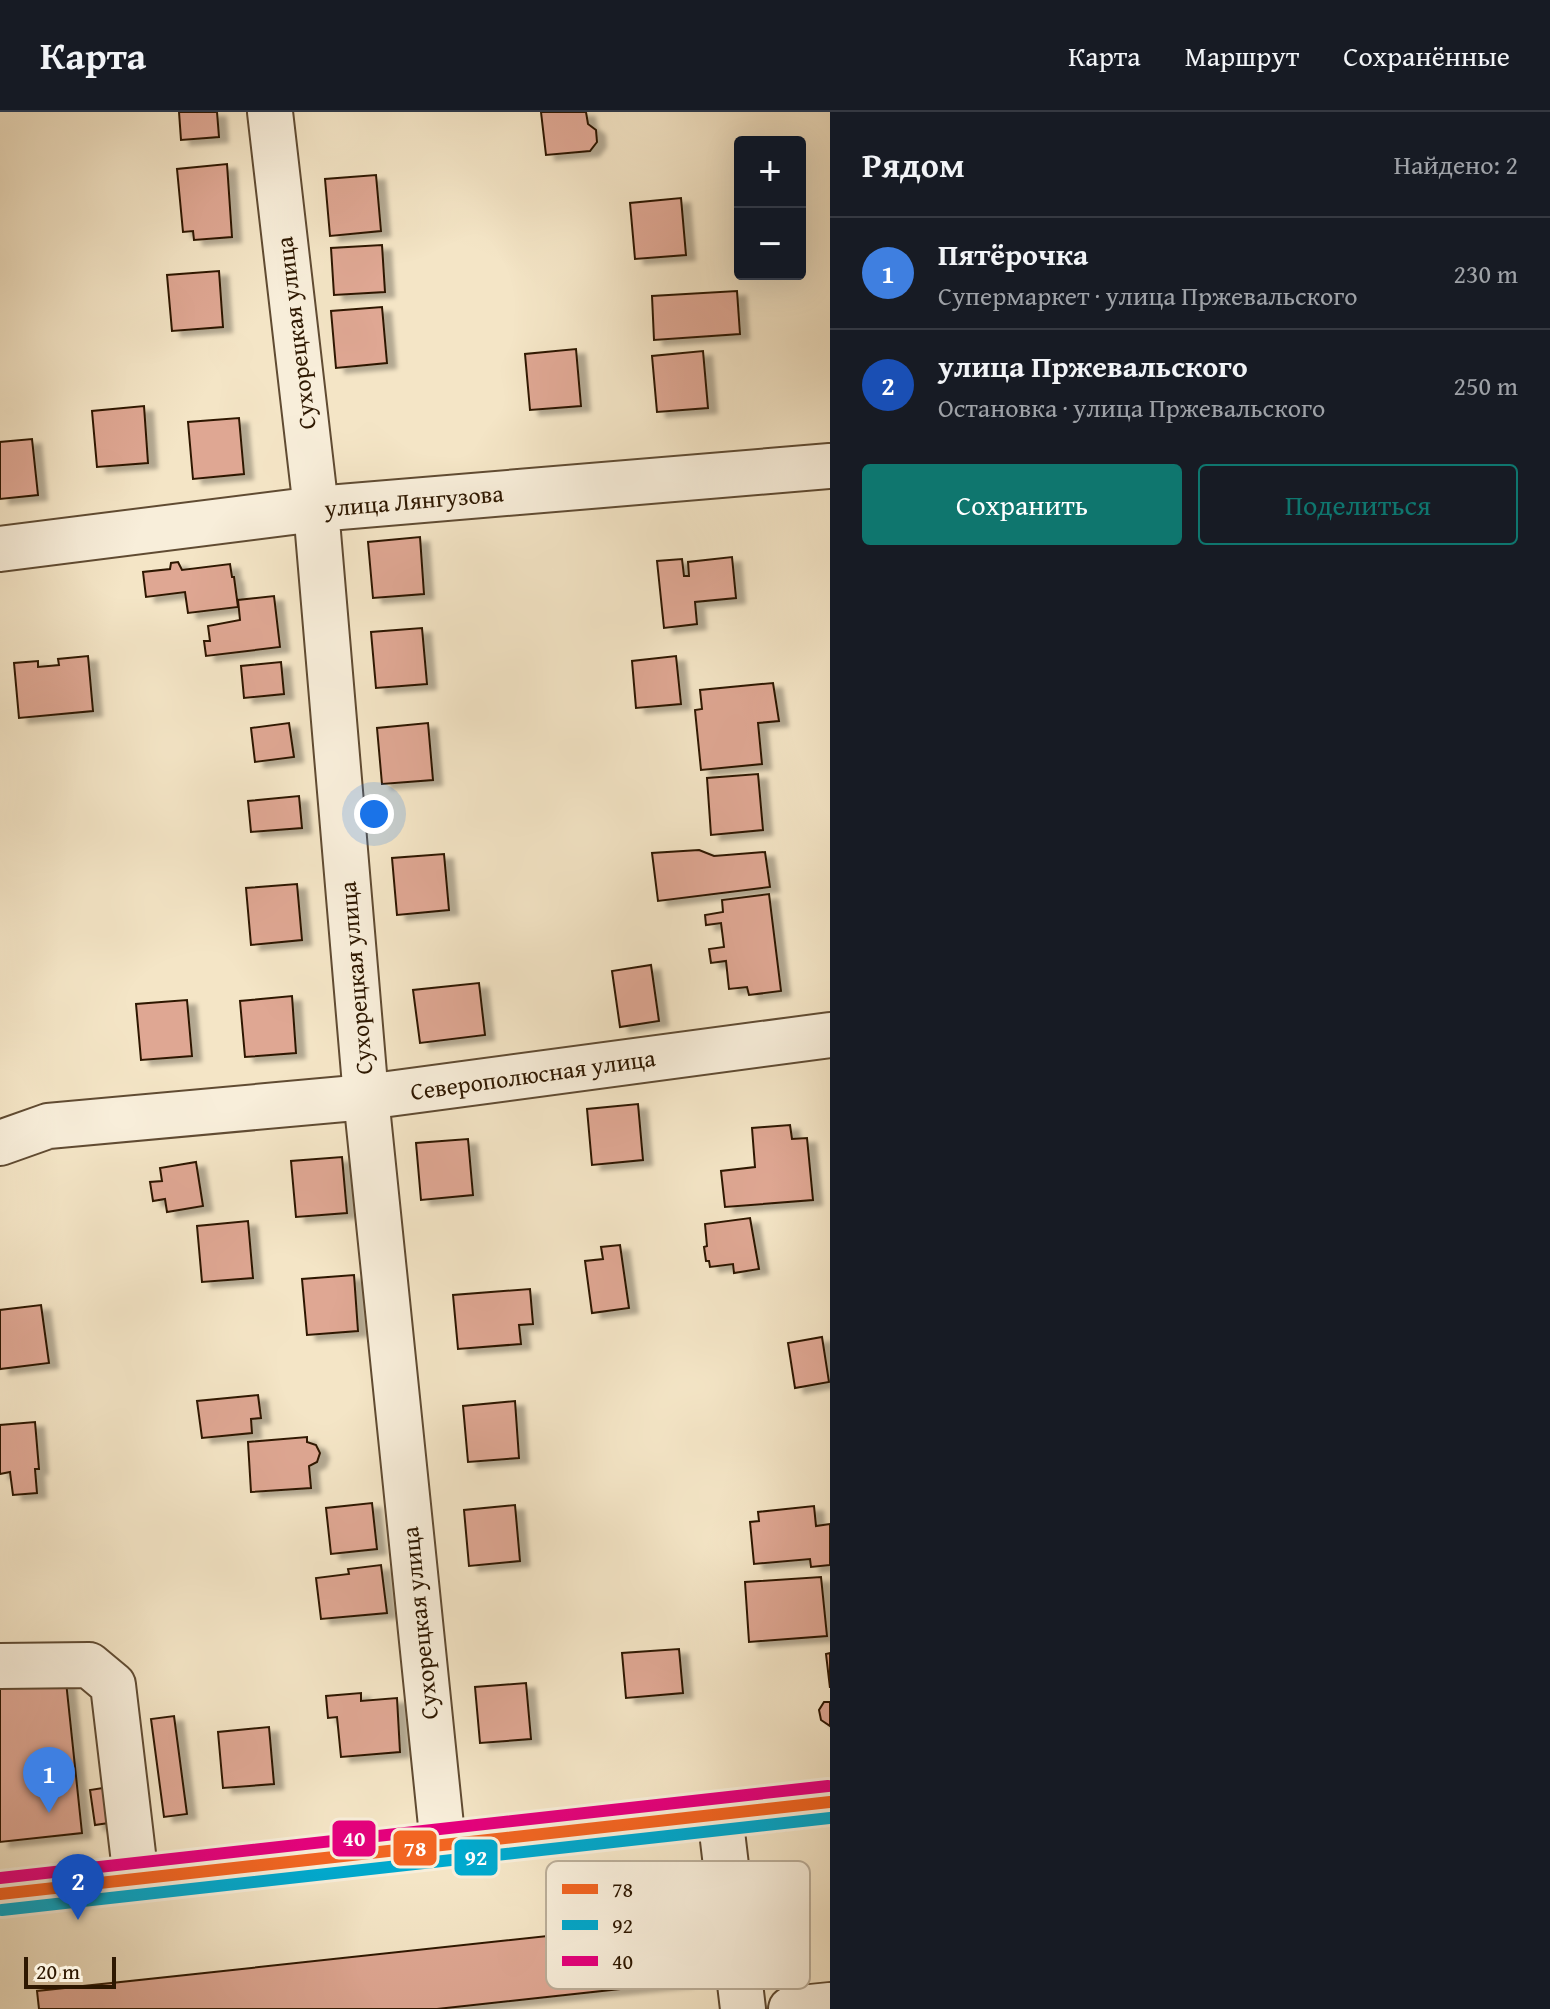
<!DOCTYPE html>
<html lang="ru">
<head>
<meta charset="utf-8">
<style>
	:root { --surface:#171b24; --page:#20242c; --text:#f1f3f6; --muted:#9ea1a6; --line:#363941; --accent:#0f766e }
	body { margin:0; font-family:"Gentium Book Plus",serif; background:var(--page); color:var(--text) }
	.controls { position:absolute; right:24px; top:24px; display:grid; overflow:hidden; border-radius:8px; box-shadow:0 8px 32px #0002 }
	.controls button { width:72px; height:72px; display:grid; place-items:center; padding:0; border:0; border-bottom:2px solid var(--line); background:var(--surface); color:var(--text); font:40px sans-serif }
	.scale { position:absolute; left:24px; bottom:20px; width:92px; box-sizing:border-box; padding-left:8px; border:4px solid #2e1801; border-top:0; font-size:22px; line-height:28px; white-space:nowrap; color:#2e1801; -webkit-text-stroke:6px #f8eeda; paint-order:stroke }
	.you { position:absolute; left:374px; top:702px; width:28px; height:28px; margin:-20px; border:6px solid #fff; border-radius:50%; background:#1a73e8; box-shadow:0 0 0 12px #1a73e833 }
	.badge { display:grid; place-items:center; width:52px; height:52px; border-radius:50%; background:var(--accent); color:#fff; font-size:26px; font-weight:700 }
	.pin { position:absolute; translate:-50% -66px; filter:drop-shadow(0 2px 4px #0008) }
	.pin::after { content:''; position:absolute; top:42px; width:28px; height:24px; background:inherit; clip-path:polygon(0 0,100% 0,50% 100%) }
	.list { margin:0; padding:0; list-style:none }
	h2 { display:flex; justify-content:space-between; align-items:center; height:104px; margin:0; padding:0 32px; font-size:34px }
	h2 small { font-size:26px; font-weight:400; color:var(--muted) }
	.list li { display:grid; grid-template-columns:52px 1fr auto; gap:24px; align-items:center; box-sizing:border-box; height:112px; padding:0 32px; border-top:2px solid var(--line) }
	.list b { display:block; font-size:30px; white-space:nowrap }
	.list p { margin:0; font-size:26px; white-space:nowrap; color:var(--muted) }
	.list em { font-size:26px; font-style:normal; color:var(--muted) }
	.actions { display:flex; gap:16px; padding:24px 32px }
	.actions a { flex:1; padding:18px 0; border:2px solid var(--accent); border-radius:8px; text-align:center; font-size:28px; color:var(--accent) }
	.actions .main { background:var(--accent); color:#fff }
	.map { position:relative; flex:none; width:830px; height:1897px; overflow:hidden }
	header { display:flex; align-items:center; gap:48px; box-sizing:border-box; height:112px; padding:0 40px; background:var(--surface); border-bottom:2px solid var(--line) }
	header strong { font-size:38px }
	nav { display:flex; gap:44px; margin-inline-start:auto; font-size:28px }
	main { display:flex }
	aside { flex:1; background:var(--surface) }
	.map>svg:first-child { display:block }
</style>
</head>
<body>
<header>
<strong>Карта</strong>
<nav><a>Карта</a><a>Маршрут</a><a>Сохранённые</a></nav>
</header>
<main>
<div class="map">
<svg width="830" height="1897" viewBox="0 0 830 1897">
	<defs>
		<filter id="shadow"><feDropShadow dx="9" dy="5" stdDeviation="2" flood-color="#0004"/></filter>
	</defs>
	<rect width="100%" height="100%" fill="#f4e5c6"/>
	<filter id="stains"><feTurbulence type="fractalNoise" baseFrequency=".0025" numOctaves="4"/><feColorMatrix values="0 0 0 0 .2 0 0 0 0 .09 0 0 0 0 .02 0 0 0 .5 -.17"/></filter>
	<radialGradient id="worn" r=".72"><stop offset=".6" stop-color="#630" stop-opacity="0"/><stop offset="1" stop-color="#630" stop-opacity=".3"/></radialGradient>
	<!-- building -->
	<path fill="#dfa793" stroke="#2e1801" stroke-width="2" filter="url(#shadow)" d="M179,0h38l2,25 -38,3z
		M541,0h45l2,12 8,6 1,12 -7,9 -44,4z
		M227,52l5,73 -38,3 -1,-9 -10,1 -6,-63z
		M376,63l5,56 -51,5 -5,-57z
		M681,86l5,57 -51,4 -5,-56z
		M382,133l3,47 -51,3 -3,-47z
		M219,159l4,56 -51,4 -5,-56z
		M737,179l3,43 -86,6 -2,-44z
		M382,195l5,56 -51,5 -5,-57z
		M576,237l5,57 -51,4 -5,-56z
		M703,239l5,57 -51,4 -5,-56z
		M144,294l4,57 -51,4 -5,-56z
		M239,306l5,56 -51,5 -5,-57z
		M32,327l6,56 -38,4v-57z
		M420,425l4,57 -51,4 -5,-56z
		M732,445l4,41 -41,4 2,22 -33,4 -7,-67 25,-2 2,17h5l-1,-14z
		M178,450l4,8 48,-6 2,13h2l4,30 -50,6 -3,-21 -39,5 -3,-25 27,-3 1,-6z
		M274,484l6,51 -74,9 -2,-15h6l-2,-15 32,-6 -2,-20z
		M422,516l5,56 -51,4 -5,-56z
		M88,544l5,55 -74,7 -5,-55 24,-2v6l21,-2 -1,-6z
		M676,544l5,48 -45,4 -4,-47z
		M281,550l3,32 -40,4 -3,-32z
		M773,571l6,38 -21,2 4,41 -61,6 -6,-60 7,-1 -2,-19z
		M289,611l5,34 -39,5 -4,-34z
		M428,611l5,57 -51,4 -5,-56z
		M758,662l5,56 -52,5 -4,-57z
		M299,684l3,32 -51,4 -3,-31z
		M699,738l15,6 51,-4 5,35 -112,14 -6,-48z
		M444,742l5,56 -52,5 -5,-57z
		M297,772l5,56 -51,5 -5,-57z
		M769,782l12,97 -32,4 -2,-8 -18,2 -3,-28 -15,2 -2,-14 15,-2 -3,-24 -15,2 -1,-10 18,-3 -1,-12z
		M651,853l8,56 -39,6 -8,-56z
		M479,871l6,52 -65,8 -7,-53z
		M292,884l4,57 -51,4 -5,-56z
		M187,888l5,56 -51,4 -5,-56z
		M638,992l5,56 -51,5 -5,-56z
		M790,1013l2,14 15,-1 6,62 -88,7 -4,-36 34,-4 -3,-39z
		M468,1027l5,56 -52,5 -5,-57z
		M342,1045l5,56 -51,4 -5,-56z
		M196,1050l7,44 -36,6 -2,-13 -12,2 -3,-19 12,-1 -2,-13z
		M750,1106l9,51 -25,4 -1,-9 -23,3 -1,-6h-3l-2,-14 3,-1 -2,-22z
		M248,1109l5,57 -51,4 -5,-56z
		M620,1133l9,63 -37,5 -7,-52 18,-2 -2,-12z
		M354,1163l4,56 -51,4 -5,-56z
		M530,1177l3,35 -14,1 2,19 -63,5 -5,-54z
		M41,1193l8,58 -49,6v-59z
		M822,1225l7,45 -34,6 -7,-45z
		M258,1283l3,23 -10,1 1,14 -50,5 -5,-37z
		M515,1289l4,57 -51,4 -5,-56z
		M35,1310l4,47h-4l2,24 -24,2 -3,-23 -10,2v-49z
		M307,1325v5l9,3 4,8 -3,9 -8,4 2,22 -60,4 -3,-50z
		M372,1391l5,46 -46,5 -5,-46z
		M515,1393l5,56 -51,5 -5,-56z
		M814,1394l2,20 14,-2v41l-19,2 -1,-8 -56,5 -4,-42 9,-1 -1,-9z
		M381,1453l6,48 -66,6 -5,-41 33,-4 -1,-5z
		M821,1465l6,59 -78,6 -4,-60z
		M679,1537l4,44 -57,5 -4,-45z
		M830,1541v35l-4,-34z
		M65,1560l17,161 -82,9v-163z
		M526,1571l5,56 -51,4 -5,-56z
		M361,1581v8l36,-3 3,54 -59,5 -4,-40 -9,1 -2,-22z
		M824,1590h6v24l-9,-6 -2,-10z
		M174,1604l13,98 -23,3 -13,-98z
		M269,1615l5,57 -51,4 -5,-56z
		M116,1674l6,35 -27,4 -5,-35z
		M677,1810l7,60 -247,27h-398l-2,-18z"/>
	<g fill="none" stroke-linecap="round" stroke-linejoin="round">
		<defs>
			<path id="minor" d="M270,0l46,397 50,588 77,748
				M0,437l316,-40 514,-43
				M0,1031l48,-17 318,-29 464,-62
				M0,1554l89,-1 24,20 23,194
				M720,1703l23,194
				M791,1897l39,-4"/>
			<path id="major" d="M0,1782l830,-92"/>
		</defs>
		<!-- minor casing -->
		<use href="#minor" stroke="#604b32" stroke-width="48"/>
		<!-- major casing -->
		<use href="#major" stroke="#2e1801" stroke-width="48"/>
		<!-- minor -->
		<use href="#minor" stroke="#f8eeda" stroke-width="44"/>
		<!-- major -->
		<use href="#major" stroke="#eac283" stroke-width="44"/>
		<defs>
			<path id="bus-1" d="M0,1782l830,-92"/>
			<path id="bus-2" d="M2,1798l828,-92"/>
			<path id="bus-3" d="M0,1766l828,-92"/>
		</defs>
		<!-- bus-1 casing -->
		<use href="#bus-1" stroke="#f8eeda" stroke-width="18"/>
		<!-- bus-2 casing -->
		<use href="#bus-2" stroke="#f8eeda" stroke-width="18"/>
		<!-- bus-3 casing -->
		<use href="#bus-3" stroke="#f8eeda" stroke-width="18"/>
		<!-- bus-1 -->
		<use href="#bus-1" stroke="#f26522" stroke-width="12"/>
		<!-- bus-2 -->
		<use href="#bus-2" stroke="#00a9ce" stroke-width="12"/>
		<!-- bus-3 -->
		<use href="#bus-3" stroke="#e5007d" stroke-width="12"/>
	</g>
	<g text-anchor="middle" stroke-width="7" stroke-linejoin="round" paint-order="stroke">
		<!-- street labels -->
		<g font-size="24" fill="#2e1801" stroke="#f8eeda">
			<text transform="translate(296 221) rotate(-97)" y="8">Сухорецкая улица</text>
			<text transform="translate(414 389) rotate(-5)" y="8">улица Лянгузова</text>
			<text transform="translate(356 866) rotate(-95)" y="8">Сухорецкая улица</text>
			<text transform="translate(533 963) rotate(-8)" y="8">Северополюсная улица</text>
			<text transform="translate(420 1511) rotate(-96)" y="8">Сухорецкая улица</text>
		</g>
	</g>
	<!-- legend -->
	<rect x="546" y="1749" width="264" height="128" rx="12" fill="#f8eeda" stroke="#bbae99" stroke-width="2"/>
	<rect x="562" y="1772" width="36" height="10" fill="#f26522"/>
	<rect x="562" y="1808" width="36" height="10" fill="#00a9ce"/>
	<rect x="562" y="1844" width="36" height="10" fill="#e5007d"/>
	<g font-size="22" fill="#2e1801">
		<text x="612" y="1785">78</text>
		<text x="612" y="1821">92</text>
		<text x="612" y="1857">40</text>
	</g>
	<g stroke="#f8eeda" stroke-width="3">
		<rect x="331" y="1707" width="46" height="39" rx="8" fill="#e5007d"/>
		<rect x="392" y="1717" width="46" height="38" rx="8" fill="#f26522"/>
		<rect x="453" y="1726" width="46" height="39" rx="8" fill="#00a9ce"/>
	</g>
	<g font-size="22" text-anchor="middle" font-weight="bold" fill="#fff">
		<text x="354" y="1734">40</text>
		<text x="415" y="1744">78</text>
		<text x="476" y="1753">92</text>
	</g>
	<rect width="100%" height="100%" filter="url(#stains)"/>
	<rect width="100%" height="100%" fill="url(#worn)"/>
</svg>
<div class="controls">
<button>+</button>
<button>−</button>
</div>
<div class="scale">20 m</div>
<div class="you"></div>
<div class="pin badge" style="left:49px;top:1701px;background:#3f7fe0">1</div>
<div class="pin badge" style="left:78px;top:1808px;background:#1a4fb4">2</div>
</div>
<aside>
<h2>Рядом<small>Найдено: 2</small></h2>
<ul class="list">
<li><span class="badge" style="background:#3f7fe0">1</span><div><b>Пятёрочка</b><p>Супермаркет · улица Пржевальского</p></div><em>230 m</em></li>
<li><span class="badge" style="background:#1a4fb4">2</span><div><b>улица Пржевальского</b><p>Остановка · улица Пржевальского</p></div><em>250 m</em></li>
</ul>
<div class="actions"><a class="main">Сохранить</a><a>Поделиться</a></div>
</aside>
</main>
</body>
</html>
